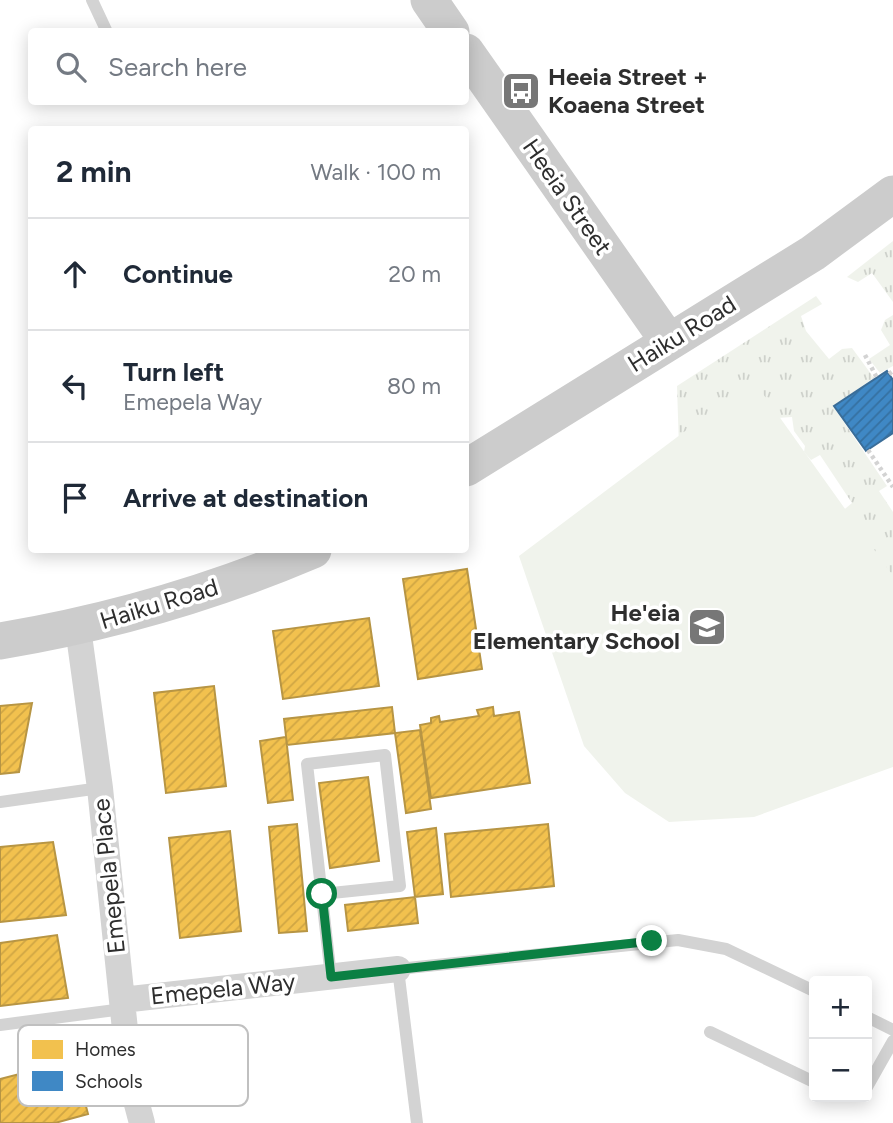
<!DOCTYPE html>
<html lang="en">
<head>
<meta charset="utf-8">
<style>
	:root { --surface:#fff; --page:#f2f2f3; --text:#1f2937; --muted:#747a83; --line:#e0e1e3 }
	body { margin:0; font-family:Figtree,sans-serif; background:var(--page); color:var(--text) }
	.controls { position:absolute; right:21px; bottom:21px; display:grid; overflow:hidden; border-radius:7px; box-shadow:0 4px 18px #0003 }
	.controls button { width:63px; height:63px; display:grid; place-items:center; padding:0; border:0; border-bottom:2px solid var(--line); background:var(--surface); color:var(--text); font:35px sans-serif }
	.stop { position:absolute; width:21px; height:21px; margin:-16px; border:5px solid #0b8043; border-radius:50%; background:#fff }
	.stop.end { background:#0b8043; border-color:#fff; box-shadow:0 2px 7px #0008 }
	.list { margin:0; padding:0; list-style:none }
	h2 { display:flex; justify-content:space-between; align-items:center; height:91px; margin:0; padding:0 28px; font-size:30px }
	h2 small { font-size:23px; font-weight:400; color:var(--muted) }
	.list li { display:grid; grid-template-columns:46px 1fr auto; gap:21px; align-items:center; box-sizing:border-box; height:112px; padding:0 28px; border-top:2px solid var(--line) }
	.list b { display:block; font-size:26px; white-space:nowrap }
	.list p { margin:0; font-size:23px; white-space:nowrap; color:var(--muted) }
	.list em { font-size:23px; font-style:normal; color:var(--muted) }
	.icon { flex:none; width:38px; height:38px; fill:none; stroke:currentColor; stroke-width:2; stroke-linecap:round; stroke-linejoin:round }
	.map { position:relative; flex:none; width:893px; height:1123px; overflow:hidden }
	.search { position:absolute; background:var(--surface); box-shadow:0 4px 18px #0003; left:28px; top:28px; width:441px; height:77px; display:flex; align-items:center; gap:18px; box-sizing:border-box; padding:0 24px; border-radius:7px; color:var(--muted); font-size:26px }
	.panel { position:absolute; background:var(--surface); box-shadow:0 4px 18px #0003; left:28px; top:126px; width:441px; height:427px; border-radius:7px }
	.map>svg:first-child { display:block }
</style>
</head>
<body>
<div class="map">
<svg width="893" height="1123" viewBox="0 0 893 1123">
	<defs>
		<pattern id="grass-tufts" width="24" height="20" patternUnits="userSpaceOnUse" patternTransform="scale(1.75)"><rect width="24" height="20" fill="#f0f3ec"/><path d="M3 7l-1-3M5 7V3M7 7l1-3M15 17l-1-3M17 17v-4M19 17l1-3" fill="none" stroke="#ced1cb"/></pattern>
		<pattern id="homes-hatch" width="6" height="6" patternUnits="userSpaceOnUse" patternTransform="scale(1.75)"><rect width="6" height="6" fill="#f2c14e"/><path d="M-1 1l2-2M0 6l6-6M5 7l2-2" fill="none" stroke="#d0a644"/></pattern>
		<pattern id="schools-hatch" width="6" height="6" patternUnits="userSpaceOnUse" patternTransform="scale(1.75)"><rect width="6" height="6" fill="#3f88c5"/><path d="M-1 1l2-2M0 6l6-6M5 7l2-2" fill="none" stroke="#3570a0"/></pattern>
	</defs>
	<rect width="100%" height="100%" fill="#fff"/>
	<!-- grass -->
	<path fill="url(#grass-tufts)" d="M893,241v61l-21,-29 -14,9 -11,-5z
		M816,296l6,8 -21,12 5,15 23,28 13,-10 10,-1 22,30 -41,28 54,80 -8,5 14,21v80l-53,-79 12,-10 -32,-48 -9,5 -7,-8 1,-6 -11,-15 -2,-14 -15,1 -98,30 -2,-62z
		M893,315v51l-13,7 -11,-14 21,-14 -9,-15 4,-10z"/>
	<!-- pitch -->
	<path fill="#f0f3ec" d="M753,380l140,196v191l-139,50 -85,5 -44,-29 -41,-47 -65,-190z"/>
	<!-- homes -->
	<path fill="url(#homes-hatch)" stroke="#b79544" stroke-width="2" d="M467,569l15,100 -64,10 -15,-100z
		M369,618l10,68 -96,13 -10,-68z
		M214,686l12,100 -60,7 -12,-100z
		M32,703l-13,69 -19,2v-68z
		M392,707l3,26 -108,12 -3,-26z
		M493,707l1,9 25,-4 11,71 -99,15 -11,-73 11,-2v-5l8,-2 1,6 39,-6 -2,-6z
		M420,730l11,79 -25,4 -11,-80z
		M286,737l7,63 -25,3 -8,-62z
		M368,777l11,84 -49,7 -11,-85z
		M297,824l10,107 -28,2 -10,-106z
		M548,824l6,62 -103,11 -6,-63z
		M436,828l7,66 -28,3 -8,-65z
		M230,831l11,100 -61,7 -11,-100z
		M53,842l13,73 -66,7v-75z
		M415,897l3,26 -70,8 -3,-26z
		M57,935l11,63 -68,8v-63z
		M74,1060l14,54 -33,9h-55v-44z"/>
	<!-- schools -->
	<path fill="url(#schools-hatch)" stroke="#3a6d98" stroke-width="2" d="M887,371l6,9v53l-27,18 -32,-45z"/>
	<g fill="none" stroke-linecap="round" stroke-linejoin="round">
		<!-- path -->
		<path stroke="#d3d3d3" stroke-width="4.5" stroke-dasharray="3.5 3.5" stroke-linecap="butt" d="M865,355l12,23
			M889,374l4,-3
			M868,450l25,37"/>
		<!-- lane -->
		<path stroke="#d3d3d3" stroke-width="12" d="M92,0l15,32
			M0,802l100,-14
			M322,894l78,-8 -15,-131 -78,9 24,213
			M867,1017l26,13
			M0,1025l123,-16
			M710,1032l104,50
			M867,1087l26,-46
			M417,1123l-19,-154 280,-29 48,9 88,42"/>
		<!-- street -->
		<path stroke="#d3d3d3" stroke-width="26" d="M78,628l22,160 30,290 12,45
			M122,1000l276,-31"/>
		<!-- secondary -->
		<path stroke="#ccc" stroke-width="37" d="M429,0l22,32
			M466,52l203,290
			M466,468l347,-215 80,-59
			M0,641c108,-18 212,-48 313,-91"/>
	</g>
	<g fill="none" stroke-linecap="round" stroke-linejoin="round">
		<!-- route -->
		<path stroke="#0b8043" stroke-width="9" d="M322,894l9,83 321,-36"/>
	</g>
	<!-- icons -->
	<defs>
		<symbol id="bus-square" viewBox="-11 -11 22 22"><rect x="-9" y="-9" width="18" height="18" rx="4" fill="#777" stroke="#fff"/><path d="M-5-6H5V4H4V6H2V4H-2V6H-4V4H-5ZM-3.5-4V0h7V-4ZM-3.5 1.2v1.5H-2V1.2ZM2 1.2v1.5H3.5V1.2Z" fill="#fff"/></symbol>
		<symbol id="school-square" viewBox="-11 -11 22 22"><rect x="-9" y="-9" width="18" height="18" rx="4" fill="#777" stroke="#fff"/><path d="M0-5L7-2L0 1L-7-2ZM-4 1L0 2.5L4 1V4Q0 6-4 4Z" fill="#fff"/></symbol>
	</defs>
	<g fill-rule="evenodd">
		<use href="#bus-square" x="499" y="69" width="44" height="44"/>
		<use href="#school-square" x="685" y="605" width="44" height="44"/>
	</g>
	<g text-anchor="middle" stroke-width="7" stroke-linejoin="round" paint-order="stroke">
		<!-- poi labels -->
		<g font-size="24" font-weight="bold" fill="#2e2e2e" stroke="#fff" text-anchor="start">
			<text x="548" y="85">Heeia Street +<tspan x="548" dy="28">Koaena Street</tspan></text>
			<text x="680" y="621" text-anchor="end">He'eia<tspan x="680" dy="28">Elementary School</tspan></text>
		</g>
		<!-- street labels -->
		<g font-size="24" fill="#2e2e2e" stroke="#fff">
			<text transform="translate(567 197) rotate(55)" y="8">Heeia Street</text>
			<text transform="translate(682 334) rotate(-32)" y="8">Haiku Road</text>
			<text transform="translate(159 604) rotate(-17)" y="8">Haiku Road</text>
			<text transform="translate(109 876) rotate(-96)" y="8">Emepela Place</text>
			<text transform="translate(223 989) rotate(-6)" y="8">Emepela Way</text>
		</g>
	</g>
	<!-- legend -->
	<rect x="18" y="1025" width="230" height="81" rx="10" fill="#fff" stroke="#c0c0c0" stroke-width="2"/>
	<rect x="32" y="1040" width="31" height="19" fill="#f2c14e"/>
	<rect x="32" y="1071" width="31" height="20" fill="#3f88c5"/>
	<g font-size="19" fill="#2e2e2e">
		<text x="75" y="1056">Homes</text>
		<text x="75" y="1088">Schools</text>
	</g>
</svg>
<div class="controls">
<button>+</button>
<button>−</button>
</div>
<div class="stop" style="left:322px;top:894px"></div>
<div class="stop end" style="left:652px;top:941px"></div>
<div class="search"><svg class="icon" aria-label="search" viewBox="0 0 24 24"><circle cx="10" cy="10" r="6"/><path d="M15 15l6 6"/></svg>Search here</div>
<section class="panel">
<h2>2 min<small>Walk · 100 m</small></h2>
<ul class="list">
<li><svg class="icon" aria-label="ahead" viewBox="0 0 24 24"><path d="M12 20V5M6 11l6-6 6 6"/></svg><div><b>Continue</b></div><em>20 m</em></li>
<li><svg class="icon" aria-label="left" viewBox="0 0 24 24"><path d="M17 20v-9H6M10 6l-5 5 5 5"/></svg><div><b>Turn left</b><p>Emepela Way</p></div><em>80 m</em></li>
<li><svg class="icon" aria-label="arrive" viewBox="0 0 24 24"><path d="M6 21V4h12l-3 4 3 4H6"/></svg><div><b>Arrive at destination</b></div></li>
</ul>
</section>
</div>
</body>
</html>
